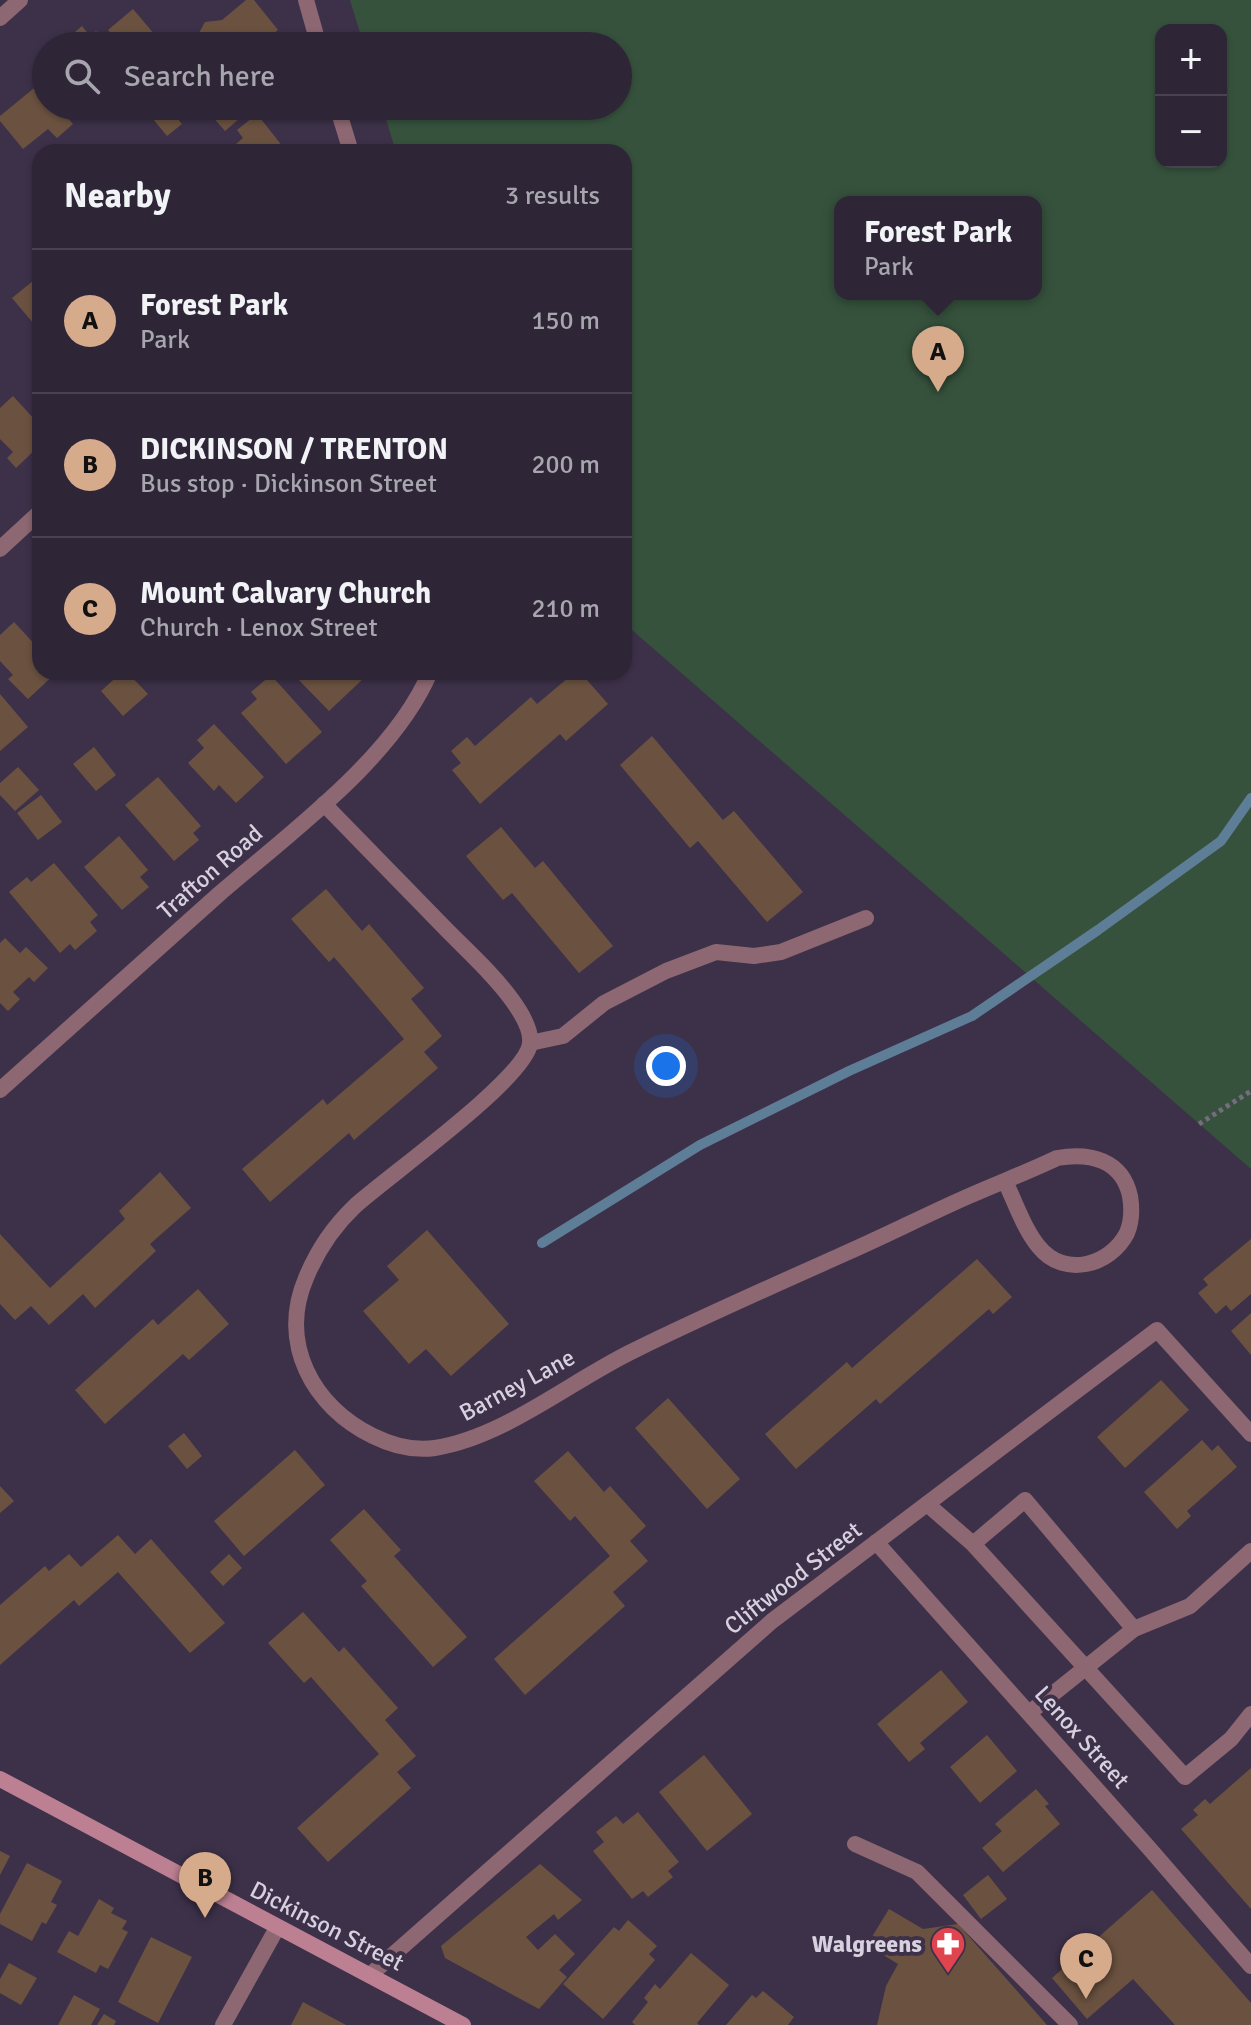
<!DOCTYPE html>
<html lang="en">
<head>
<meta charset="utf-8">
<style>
	:root { --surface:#2e2537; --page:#3a3142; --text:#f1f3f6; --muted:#a7a5ad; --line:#494252; --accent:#d6ab8b }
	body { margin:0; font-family:Signika,sans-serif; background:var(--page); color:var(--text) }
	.controls { position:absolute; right:24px; top:24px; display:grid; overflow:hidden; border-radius:16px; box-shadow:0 2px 6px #0004 }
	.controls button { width:72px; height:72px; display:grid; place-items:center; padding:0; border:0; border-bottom:2px solid var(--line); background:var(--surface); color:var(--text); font:40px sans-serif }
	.you { position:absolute; left:666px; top:1066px; width:28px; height:28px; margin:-20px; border:6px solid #fff; border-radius:50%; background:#1a73e8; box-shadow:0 0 0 12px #1a73e833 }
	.badge { display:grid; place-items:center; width:52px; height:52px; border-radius:50%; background:var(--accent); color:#111; font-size:26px; font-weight:700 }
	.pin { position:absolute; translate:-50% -66px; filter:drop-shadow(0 2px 4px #0008) }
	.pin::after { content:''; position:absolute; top:42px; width:28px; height:24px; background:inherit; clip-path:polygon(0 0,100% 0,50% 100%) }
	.popup { position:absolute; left:834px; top:196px; width:208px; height:104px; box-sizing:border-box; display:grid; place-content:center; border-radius:16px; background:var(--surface); filter:drop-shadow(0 2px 6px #0005); font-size:26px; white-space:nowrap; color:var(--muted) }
	.popup b { font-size:30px; color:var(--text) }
	.popup::after { content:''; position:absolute; left:50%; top:100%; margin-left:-16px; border:16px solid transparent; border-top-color:var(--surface) }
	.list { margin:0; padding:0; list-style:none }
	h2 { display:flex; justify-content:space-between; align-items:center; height:104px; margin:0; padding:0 32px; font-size:34px }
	h2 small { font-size:26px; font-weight:400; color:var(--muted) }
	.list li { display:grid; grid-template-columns:52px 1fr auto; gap:24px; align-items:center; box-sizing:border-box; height:144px; padding:0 32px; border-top:2px solid var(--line) }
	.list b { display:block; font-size:30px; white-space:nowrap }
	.list p { margin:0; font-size:26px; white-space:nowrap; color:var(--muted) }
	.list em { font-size:26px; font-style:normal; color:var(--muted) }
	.icon { flex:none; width:44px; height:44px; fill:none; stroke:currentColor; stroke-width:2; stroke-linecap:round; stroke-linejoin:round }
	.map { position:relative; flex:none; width:1251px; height:2025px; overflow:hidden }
	.search { position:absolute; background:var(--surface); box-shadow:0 2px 6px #0004; left:32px; top:32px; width:600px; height:88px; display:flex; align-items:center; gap:20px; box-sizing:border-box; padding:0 28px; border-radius:44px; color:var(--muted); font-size:30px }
	.panel { position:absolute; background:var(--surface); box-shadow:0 2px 6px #0004; left:32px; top:144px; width:600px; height:536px; border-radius:24px }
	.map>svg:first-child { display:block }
</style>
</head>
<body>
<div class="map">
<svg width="1251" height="2025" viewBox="0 0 1251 2025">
	<rect width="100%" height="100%" fill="#3d3149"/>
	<!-- green -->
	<path fill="#36523d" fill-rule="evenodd" d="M350,0h901v1169l-627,-546v-471h-228l-14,-46h236v-60h-254zM1161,30h60v132h-60zM840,202h196v92h-196z"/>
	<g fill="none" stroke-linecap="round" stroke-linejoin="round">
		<!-- stream -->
		<path stroke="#5e7e98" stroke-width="10" d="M542,1243l158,-98 149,-74 123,-55 126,-86 123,-89 30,-43"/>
	</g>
	<!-- building -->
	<path fill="#6b5240" d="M246,0h8l24,30 -20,16h-64l5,-4v-9l6,-11 17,-2z
		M133,9l22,26 -13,11h-20l-14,-16z
		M82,26l8,10 6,-5 13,15h-44l-3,-3z
		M39,84l7,9v13h11l16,18 -16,14 -9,-9 -25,20 -23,-28v-5z
		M146,106h21l15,18 -15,12 -23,-28z
		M221,106h33l-29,25 -14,-16z
		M257,114l30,38h-57l-1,-2 14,-12 -6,-8z
		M33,281l7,9v28l-6,6 -22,-26z
		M13,396l23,25 -3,3 7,8v13l-24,23 -9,-10 6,-6 -13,-13v-31z
		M14,622l26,28v22h17l-29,27 -20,-20 5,-4 -13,-14v-26z
		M122,672h5l21,22 -25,22 -22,-25z
		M291,672h68l5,6 -35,33z
		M575,672h5l28,32 -42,37 -6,-7 -80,70 -28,-34 9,-7 -10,-12 16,-14 8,9 56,-49 6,7z
		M271,675l51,57 -36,32 -45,-51 16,-14 -6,-7z
		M0,694l28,33 -28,24z
		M214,724l50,53 -28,26 -17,-18 -5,6 -26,-28 16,-15 -7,-8z
		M652,736l71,84 11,-9 69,81 -36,30 -69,-81 -8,7 -70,-83z
		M94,747l22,28 -20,16 -23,-27z
		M18,767l21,23 -24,21 -15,-16v-12z
		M158,777l43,49 -8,7 6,7 -25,21 -49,-56z
		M41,795l21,27 -24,18 -21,-27z
		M501,827l34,41 8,-7 70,85 -34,27 -67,-80 -9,7 -37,-44z
		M119,836l29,34 -8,7 9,10 -27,23 -38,-43z
		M54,863l44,52 -8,7 7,9 -22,19 -5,-6 -10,9 -51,-61 18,-15 4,5z
		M326,889l36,42 7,-7 55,64 -13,11 31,37 -18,16 14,16 -84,72 -5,-7 -79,69 -28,-33 81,-70 4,6 77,-66 -70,-82 -5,5 -38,-43z
		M5,938l15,15 6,-6 22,21 -14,14 -5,-5 -16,15 7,7 -12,12 -8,-8v-60z
		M160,1172l31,36 -41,36 6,7 -61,57 -12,-14 -34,31 -18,-19 -16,14 -15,-16v-70l50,54 75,-69 -6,-8z
		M427,1230l82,94 -58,52 -25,-27 -17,15 -46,-53 36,-31 -12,-14z
		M1251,1239v55l-20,17 -5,-6 -10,9 -18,-21 10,-8 -5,-6z
		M977,1259l35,38 -19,17 -4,-5 -109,95 -4,-5 -80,70 -31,-35 82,-72 5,6z
		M198,1289l31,35 -40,36 -6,-6 -78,70 -30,-34 78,-71 5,6z
		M1251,1313v42l-20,-24z
		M1161,1380l28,30 -64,58 -28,-31z
		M668,1398l72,81 -33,30 -72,-81z
		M184,1433l18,23 -15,13 -19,-23z
		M1202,1440l10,11 6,-6 19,22 -50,44 4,5 -14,13 -33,-37z
		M295,1450l30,35 -81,71 -30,-35z
		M568,1451l36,41 6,-6 36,40 -16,15 18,20 -35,31 12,14 -100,89 -31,-36 116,-103 -35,-40 -5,5 -36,-40z
		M0,1486l14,15 -14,12z
		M364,1509l37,41 -7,6 73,81 -34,30 -72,-81 6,-5 -37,-41z
		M118,1535l17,19 16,-15 74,84 -35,30 -72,-81 -39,34 -5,-6 -74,65v-60l45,-39 4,5 20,-17 12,13z
		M229,1554l13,14 -19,18 -13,-14z
		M303,1612l36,40 5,-5 54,61 -13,12 31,36 -19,16 14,16 -83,74 -31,-34 82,-74 -68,-77 -7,6 -36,-40z
		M941,1670l27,32 -48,41 5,6 -16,13 -32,-38z
		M987,1735l30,36 -37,32 -30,-36z
		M704,1755l48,59 -45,37 -48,-59z
		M1251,1768v141l-70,-80 17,-14 -5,-5 12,-11 5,5z
		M1036,1789l13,15 -4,2 15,18 -57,48 -21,-24 20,-17 -7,-7z
		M638,1812l41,50 -11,9 5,6 -25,20 -5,-6 -11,8 -39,-48 11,-9 -8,-10 20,-16 7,8z
		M0,1851l10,5 -10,19z
		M27,1863l35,18 -11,21 6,3 -11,19 -4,-2 -10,19 -32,-17v-10z
		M540,1864l42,36 -24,20 -4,-6 -28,23 12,13 17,-16 20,20 -16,16 8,7 -28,32 -94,-51 -4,-12z
		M988,1875l19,24 -26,20 -18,-24z
		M1152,1890l99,113v22h-76l-42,-46 -46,40 -35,-41z
		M99,1899l15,9 -3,5 16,8 -5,8 6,3 -20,37 -8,-4 -4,8 -39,-21 12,-21 9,5z
		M889,1909l34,20 35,-5 89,101h-170l9,-39 12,-22 -31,-19z
		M628,1920l29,26 -8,8 6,6 -52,59 -40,-35 51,-57 5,4z
		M151,1937l41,20 -34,66 -40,-21z
		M691,1953l38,32 -32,38 2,2h-64l-3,-3 16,-20 -4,-4 11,-14 5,5z
		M9,1963l28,15 -16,27 -21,-12v-14z
		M763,1991l31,26 -6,8h-62l26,-30 4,3z
		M74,1995l26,14 -9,16h-33z
		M303,2002l43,23h-55z
		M104,2014l12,7 -2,4h-17z"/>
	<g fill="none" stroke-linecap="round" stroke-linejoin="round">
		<!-- path -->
		<path stroke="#766c80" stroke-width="5" stroke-dasharray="4 4" stroke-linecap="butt" d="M1199,1124l52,-33"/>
		<!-- service -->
		<path stroke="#8d6772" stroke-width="16" d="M530,1043l33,-7 41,-33 62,-32 50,-19 38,4 27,-4 85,-34
			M927,1504l46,40 212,233 46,-38 20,-25
			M973,1544l52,-44 109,129 -105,84
			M1134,1629l56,-23 61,-55
			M855,1844l62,28 153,153"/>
		<!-- minor -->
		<path stroke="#8d6772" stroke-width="16" d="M0,18l20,-18
			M0,549l40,-37
			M324,804c39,40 78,80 117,120 24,25 51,48 71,76 8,11 20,30 18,44 -6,36 -142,132 -175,162 -21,20 -38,45 -49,72 -28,65 7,129 67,158 20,10 40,15 62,12 70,-11 137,-68 200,-98 69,-34 140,-65 211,-97 41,-18 82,-39 123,-57 29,-13 59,-24 88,-38 33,-6 65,2 73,38 2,12 2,25 -3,37 -17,33 -63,45 -88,14 -15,-18 -24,-45 -34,-66
			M876,1542l273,306 102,118
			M370,1975l402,-354 385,-291 94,104
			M223,2025l54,-97"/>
		<!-- tertiary -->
		<path stroke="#8d6772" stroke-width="16" d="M306,0l13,46
			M337,106l14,46
			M0,1090c73,-65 145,-130 218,-195 69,-60 176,-137 212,-223"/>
		<!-- secondary -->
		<path stroke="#bc8092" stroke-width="16" d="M0,1779l463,246"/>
	</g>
	<!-- icons -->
	<defs>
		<symbol id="pharmacy-pin" viewBox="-11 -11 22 30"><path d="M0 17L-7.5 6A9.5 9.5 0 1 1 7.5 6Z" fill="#e0444e" stroke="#3d3149"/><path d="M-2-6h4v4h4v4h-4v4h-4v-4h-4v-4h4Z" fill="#fff"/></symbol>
	</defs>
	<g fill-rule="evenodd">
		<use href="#pharmacy-pin" x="928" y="1924" width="40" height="54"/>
	</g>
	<g text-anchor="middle" stroke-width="8" stroke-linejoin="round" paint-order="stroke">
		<!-- street labels -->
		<g font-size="24" fill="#d7d0df" stroke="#3d3149">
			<text transform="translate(210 872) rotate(-41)" y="8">Trafton Road</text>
			<text transform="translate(517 1385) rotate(-28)" y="8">Barney Lane</text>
			<text transform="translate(793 1578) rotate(-38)" y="8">Cliftwood Street</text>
			<text transform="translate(1082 1737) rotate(48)" y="8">Lenox Street</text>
			<text transform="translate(327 1926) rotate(27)" y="8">Dickinson Street</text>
		</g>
		<!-- poi labels -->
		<g font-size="24" font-weight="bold" fill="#d7d0df" stroke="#3d3149" text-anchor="end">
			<text x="922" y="1952">Walgreens</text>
		</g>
	</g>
</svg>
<div class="controls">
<button>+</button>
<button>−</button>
</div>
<div class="you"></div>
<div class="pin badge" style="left:938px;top:392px">A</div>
<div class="popup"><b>Forest Park</b>Park</div>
<div class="pin badge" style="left:205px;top:1918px">B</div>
<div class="pin badge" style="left:1086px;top:1999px">C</div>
<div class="search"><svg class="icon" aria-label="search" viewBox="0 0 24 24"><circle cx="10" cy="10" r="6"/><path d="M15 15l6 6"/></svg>Search here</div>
<section class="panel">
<h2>Nearby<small>3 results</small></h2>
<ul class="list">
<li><span class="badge">A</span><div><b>Forest Park</b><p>Park</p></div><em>150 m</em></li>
<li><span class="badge">B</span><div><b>DICKINSON / TRENTON</b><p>Bus stop · Dickinson Street</p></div><em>200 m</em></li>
<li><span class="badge">C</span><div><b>Mount Calvary Church</b><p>Church · Lenox Street</p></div><em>210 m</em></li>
</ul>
</section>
</div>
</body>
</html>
